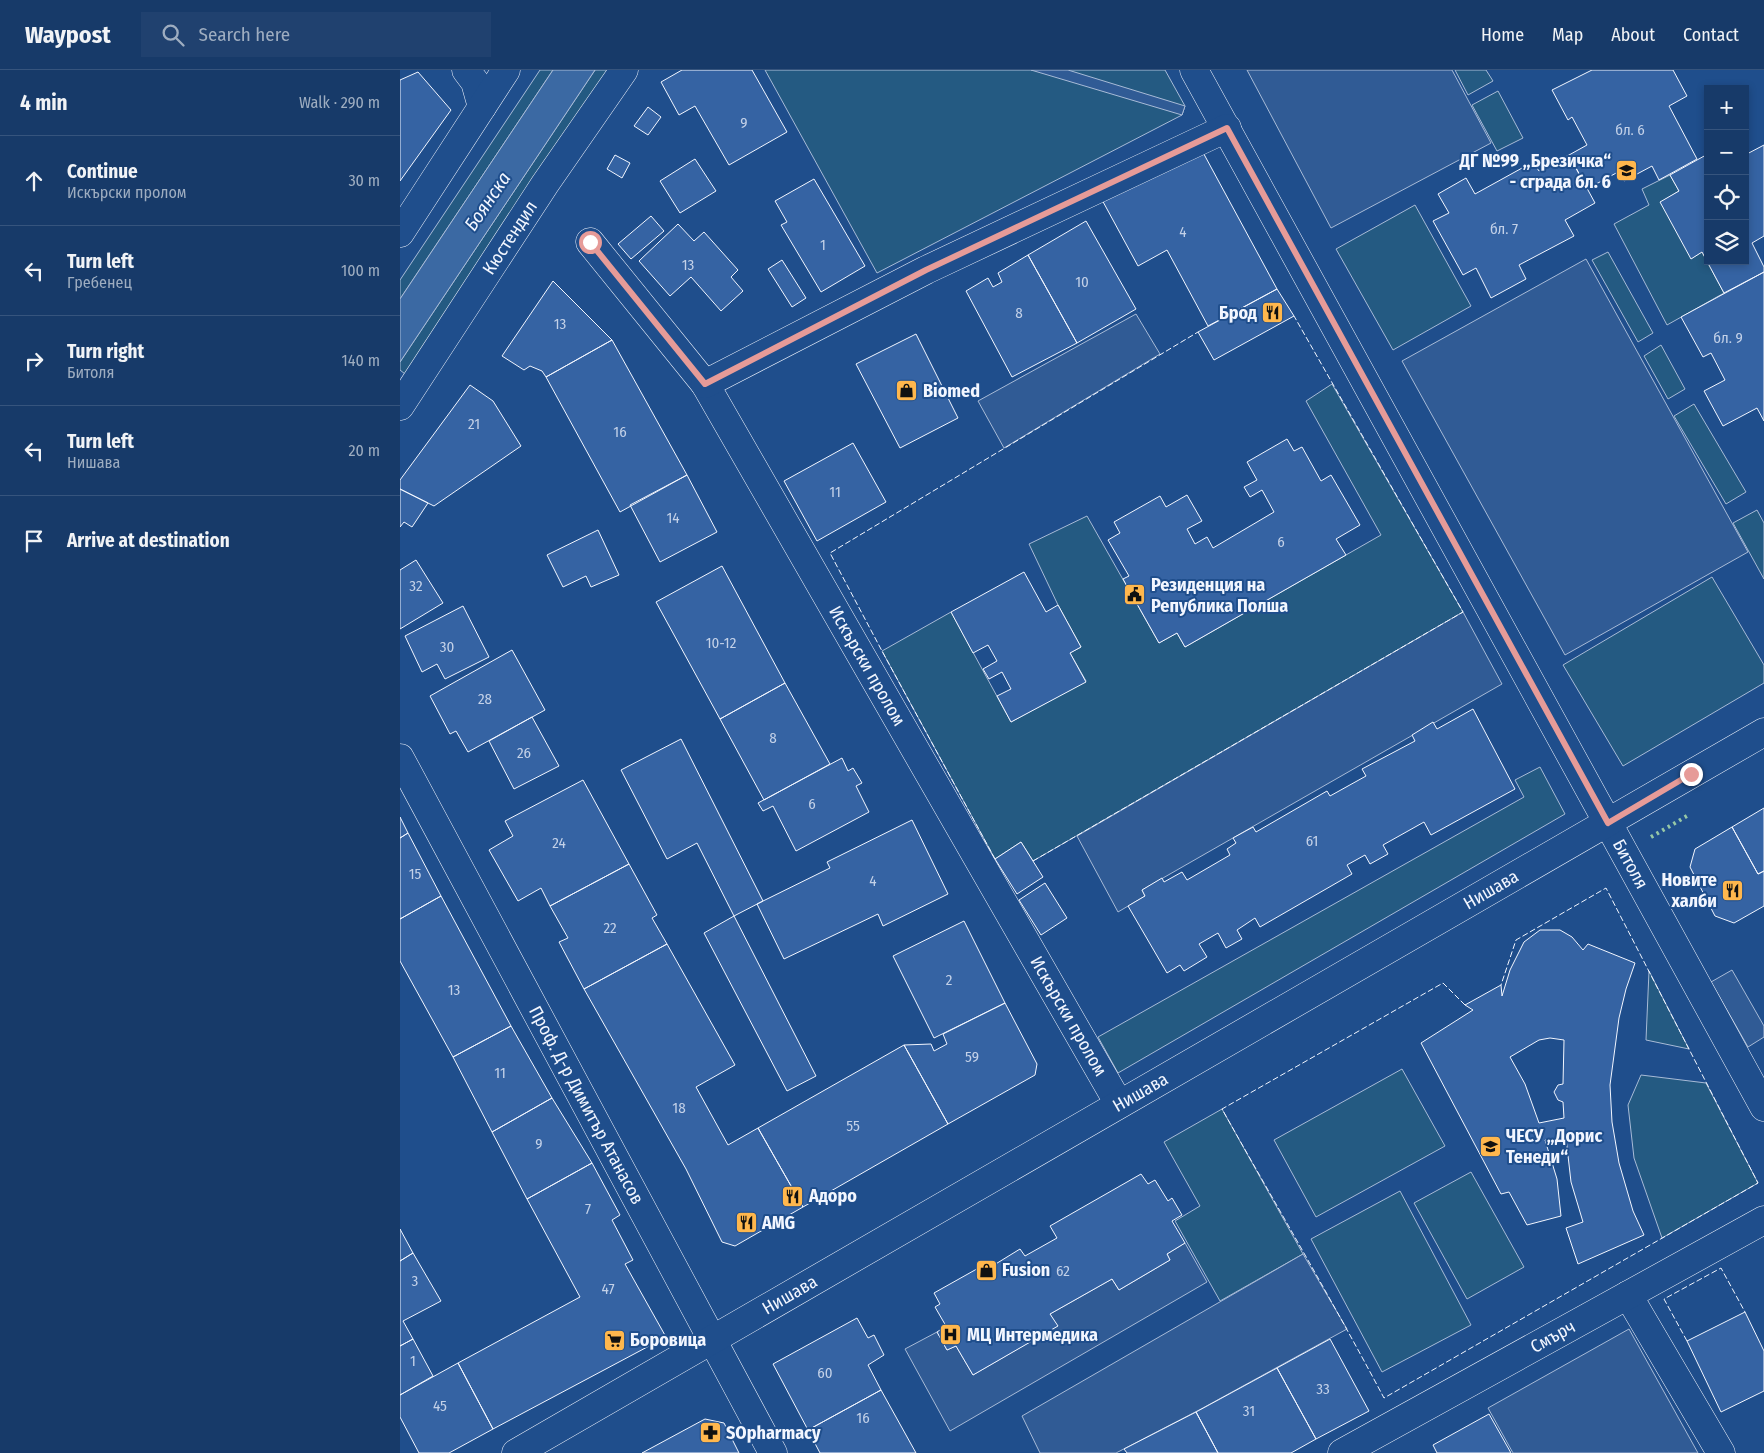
<!DOCTYPE html>
<html lang="en">
<head>
<meta charset="utf-8">
<style>
	:root { --surface:#173a69; --page:#20416f; --text:#f1f3f6; --muted:#9eadc0; --line:#36547d }
	body { margin:0; font-family:"Fira Sans Condensed",sans-serif; background:var(--page); color:var(--text) }
	.controls { position:absolute; right:15px; top:15px; display:grid; overflow:hidden; border-radius:0px; box-shadow:0 2px 8px #0003 }
	.controls button { width:45px; height:45px; display:grid; place-items:center; padding:0; border:0; border-bottom:1px solid var(--line); background:var(--surface); color:var(--text); font:25px sans-serif }
	.stop { position:absolute; width:15px; height:15px; margin:-11px; border:4px solid #e69b98; border-radius:50%; background:#fff }
	.stop.end { background:#e69b98; border-color:#fff; box-shadow:0 1px 5px #0008 }
	.list { margin:0; padding:0; list-style:none }
	h2 { display:flex; justify-content:space-between; align-items:center; height:65px; margin:0; padding:0 20px; font-size:21px }
	h2 small { font-size:16px; font-weight:400; color:var(--muted) }
	.list li { display:grid; grid-template-columns:32px 1fr auto; gap:15px; align-items:center; box-sizing:border-box; height:90px; padding:0 20px; border-top:1px solid var(--line) }
	.list b { display:block; font-size:19px; white-space:nowrap }
	.list p { margin:0; font-size:16px; white-space:nowrap; color:var(--muted) }
	.list em { font-size:16px; font-style:normal; color:var(--muted) }
	.icon { flex:none; width:28px; height:28px; fill:none; stroke:currentColor; stroke-width:2; stroke-linecap:round; stroke-linejoin:round }
	.map { position:relative; flex:none; width:1364px; height:1383px; overflow:hidden }
	header { display:flex; align-items:center; gap:30px; box-sizing:border-box; height:70px; padding:0 25px; background:var(--surface); border-bottom:1px solid var(--line) }
	header strong { font-size:24px }
	nav { display:flex; gap:28px; margin-inline-start:auto; font-size:18px }
	.search { width:350px; height:45px; background:var(--page); display:flex; align-items:center; gap:12px; box-sizing:border-box; padding:0 18px; border-radius:0px; color:var(--muted); font-size:19px }
	main { display:flex }
	aside { flex:1; background:var(--surface) }
	.map>svg:first-child { display:block }
</style>
</head>
<body>
<header>
<strong>Waypost</strong>
<div class="search"><svg class="icon" aria-label="search" viewBox="0 0 24 24"><circle cx="10" cy="10" r="6"/><path d="M15 15l6 6"/></svg>Search here</div>
<nav><a>Home</a><a>Map</a><a>About</a><a>Contact</a></nav>
</header>
<main>
<aside>
<h2>4 min<small>Walk · 290 m</small></h2>
<ul class="list">
<li><svg class="icon" aria-label="ahead" viewBox="0 0 24 24"><path d="M12 20V5M6 11l6-6 6 6"/></svg><div><b>Continue</b><p>Искърски пролом</p></div><em>30 m</em></li>
<li><svg class="icon" aria-label="left" viewBox="0 0 24 24"><path d="M17 20v-9H6M10 6l-5 5 5 5"/></svg><div><b>Turn left</b><p>Гребенец</p></div><em>100 m</em></li>
<li><svg class="icon" aria-label="right" viewBox="0 0 24 24"><path d="M7 20v-9h11M14 6l5 5-5 5"/></svg><div><b>Turn right</b><p>Битоля</p></div><em>140 m</em></li>
<li><svg class="icon" aria-label="left" viewBox="0 0 24 24"><path d="M17 20v-9H6M10 6l-5 5 5 5"/></svg><div><b>Turn left</b><p>Нишава</p></div><em>20 m</em></li>
<li><svg class="icon" aria-label="arrive" viewBox="0 0 24 24"><path d="M6 21V4h12l-3 4 3 4H6"/></svg><div><b>Arrive at destination</b></div></li>
</ul>
</aside>
<div class="map">
<svg width="1364" height="1383" viewBox="0 0 1364 1383">
	<rect width="100%" height="100%" fill="#1f4e8c"/>
	<!-- green -->
	<path fill="#245a82" stroke="#a8bbd7" d="M140,0h13l-153,229v-19z
		M195,0h13l-203,304 -5,-4v-8z
		M365,0h400l20,36 -3,9 -305,158z
		M1055,0h31l7,11 -25,14z
		M1098,21l25,47 -26,13 -25,-46z
		M1270,105l9,16 -18,11 31,56 10,-6 22,41 -57,32 -53,-101 35,-19 -7,-16z
		M1015,135l56,101 -78,44 -57,-101z
		M1208,182l45,81 -15,9 -46,-82z
		M1261,275l24,44 -17,10 -24,-43z
		M932,314l131,228 -430,249 -12,-19 -26,17 -113,-208 69,-39 60,110 75,-41 -16,-28 11,-6 -23,-42 -29,-61 58,-28 72,127 18,-10 8,14 196,-112 -75,-134z
		M1294,334l52,88 -20,12 -52,-88z
		M1357,440l7,13v56l-31,-56z
		M1312,507l52,88v18l-141,83 -60,-101z
		M1140,697l25,47 -447,259 -20,-36 426,-240 -9,-17z
		M1249,901l40,78 -43,-9z
		M1002,999l43,77 -129,71 -42,-77z
		M1241,1005l65,8 52,100 -96,55 -28,-80 -6,-53z
		M822,1039l81,145 -83,47 -45,-80 25,-15 -36,-64z
		M1071,1102l53,95 -57,32 -53,-96z
		M1000,1121l71,134 -89,47 -71,-133z"/>
	<!-- parking -->
	<path fill="#305b95" stroke="#a8bbd7" d="M631,0h37l117,36 -3,9z
		M847,0h205l39,73 -160,85z
		M1186,189l162,293 -183,103 -163,-294z
		M736,244l24,40 -156,94 -26,-47z
		M1063,542l39,72 -360,206 3,6 -27,16 -41,-76z
		M1332,900l32,56v11l-16,10 -37,-65z
		M785,1173l22,39 -257,149 -45,-82 32,-17 10,18 9,-4 17,29 84,-49 -7,-12 62,-35 7,11 51,-30 -3,-6z
		M903,1184l44,75 -146,80 -85,44h-76l-18,-37z
		M1229,1259l69,124h-185l-25,-45z"/>
	<!-- water -->
	<path fill="#3b69a3" stroke="#a8bbd7" d="M153,0h42l-195,292v-63z"/>
	<!-- building -->
	<path fill="#3563a3" stroke="#f2f6ff" fill-rule="evenodd" d="M282,0h70l35,62 -58,33 -34,-59 -16,9 -18,-33z
		M1192,0h81l14,26 -18,10 28,53 -38,21 -7,-14 -28,15 -6,-9 -31,17 -18,-34 18,-10 -15,-28 -4,3 -16,-30z
		M18,2l33,38 -51,71v-101z
		M248,37l13,10 -13,18 -14,-9z
		M799,75l78,144 -69,37 -41,-76 -29,16 -37,-68z
		M1364,75v91l-12,7 12,24v5l-40,21 -22,-41 -11,7 -31,-57 19,-11 -9,-16 36,-20 2,3v103h37v-106z
		M215,85l15,8 -8,15 -15,-9z
		M1169,85l26,48 -30,17 9,16 -55,29 7,14 -35,19 -15,-30 -13,7 -30,-54 16,-8 -11,-19 28,-16 9,16 58,-32 6,9z
		M295,89l21,32 -36,22 -20,-32z
		M414,109l51,87 -44,26 -40,-67 6,-3 -12,-21z
		M251,146l13,15 -33,28 -13,-15z
		M686,151l50,88 -59,34 -49,-88z
		M278,154l16,17 10,-9 34,38 -7,7 12,14 -22,20 -30,-34 -21,19 -31,-35z
		M628,185l49,88 -65,34 -46,-86 22,-13 5,9 9,-5 -4,-9z
		M382,190l24,38 -14,9 -24,-38z
		M1364,202v149l-7,-13 -34,18 -19,-35 21,-11 -14,-27 -8,4 -22,-40z
		M153,211l59,59 -66,37 -4,-6 -12,-5 -6,4 -22,-14z
		M877,219l17,27 -80,44 -16,-28z
		M516,264l42,84 -58,30 -44,-84z
		M212,270l75,135 -67,37 -74,-135z
		M70,315l23,16 28,45 -87,60 -34,-17v-9z
		M887,369l7,12 8,-4 19,34 10,-6 29,50 -24,14 10,16 -161,92 -8,-14 -18,10 -36,-64 6,-3 -21,-36 12,-7 -6,-11 46,-26 6,11 21,-12 15,26 -15,8 8,15 12,-7 6,11 61,-36 -12,-22 -12,7 -6,-10 13,-7 -10,-18z
		M453,373l33,59 -69,39 -33,-60z
		M287,405l30,57 -57,30 -30,-57z
		M0,419l28,14 -16,24 -8,-5 -4,5z
		M198,460l21,45 -28,12 -5,-11 -23,11 -16,-32z
		M16,490l27,43 -43,26v-59z
		M322,496l63,117 -65,36 -64,-117z
		M624,502l22,40 12,-7 23,42 -11,6 16,29 -75,40 -14,-26 14,-7 -9,-17 -13,7 -6,-10 14,-8 -9,-16 -15,8 -22,-41z
		M63,536l26,51 -44,22 -8,-15 -15,8 -17,-36z
		M112,580l33,60 -77,42 -12,-21 -6,3 -20,-38z
		M385,613l45,81 -66,36 -44,-81z
		M1073,639l42,80 -84,46 -7,-13 -41,23 5,9 -18,10 -5,-9 -18,10 5,9 -92,53 -5,-9 -18,12 5,9 -16,9 -8,-15 -19,11 8,13 -23,14 -4,-6 -13,8 -39,-67 17,-10 -3,-6 20,-12 2,4 18,-10 5,8 43,-25 -3,-6 9,-6 -3,-5 20,-11 3,5 71,-41 3,5 36,-20 -4,-7 53,-28 -3,-6 21,-13 4,7z
		M132,647l27,49 -45,23 -25,-48z
		M281,669l82,162 -29,15 -37,-73 -30,16 -46,-89z
		M442,688l6,13 5,-3 9,15 -6,3 13,26 -73,39 -23,-45 -10,5 -5,-8z
		M183,710l46,84 -79,42 -9,-18 -23,13 -29,-51 24,-14 -8,-15z
		M1364,738v63l-6,3 -26,-47z
		M0,747l8,16 -8,5z
		M512,750l36,74 -65,32 -5,-12 -94,45 -27,-55 73,-36 -3,-6z
		M1332,757l26,47 6,-3v35l-30,17 -19,-7 -25,-49 5,-18z
		M8,763l33,63 -41,23v-81z
		M621,772l22,35 -26,17 -22,-35z
		M229,794l28,51 -5,3 15,26 -83,45 -25,-47 9,-4 -18,-32z
		M645,813l22,35 -26,17 -22,-35z
		M41,826l70,130 -58,31 -53,-96v-42z
		M334,846l82,160 -29,15 -83,-158z
		M564,851l41,82 -71,35 -41,-82z
		M1140,860h20l12,7 11,13 5,-6 47,19 -9,26 -7,29 -9,67 2,37 7,41 14,48 11,24 -66,29 -12,-36 17,-6 -12,-40 -5,-44 -21,2 12,39 4,37 -34,9 -18,-33 -8,2 -80,-151 52,-33 -8,-5 36,-20 1,11 8,-26 14,-28zM1150,968l14,2 -1,44 -5,1 -4,7 4,8 5,2 1,16 -25,5 -14,-39 -15,-27 29,-17z
		M267,874l68,121 -39,22 32,58 30,-17 45,79 -68,39 -13,-4 -36,-73 -102,-180z
		M605,933l32,61 -2,11 -87,49 -44,-79 27,-1 3,7 13,-7 -4,-10z
		M111,956l41,72 -60,34 -39,-75z
		M504,975l44,79 -145,83 -45,-79z
		M152,1028l40,65 -65,36 -35,-67z
		M192,1093l28,52 -8,5 21,40 -8,4 41,73 -173,92 -35,-66 122,-66 -53,-98z
		M741,1104l7,10 7,-4 13,21 4,-3 10,17 -10,6 13,22 -18,11 3,6 -51,30 -7,-11 -62,35 8,12 -85,49 -17,-29 -9,4 -10,-18 9,-6 -11,-19 5,-3 -6,-11 57,-32 3,4 26,-16 5,7 32,-18 -7,-12z
		M0,1159l13,24 -13,8z
		M13,1183l28,48 -38,20 10,18 -13,7v-85z
		M1345,1242l19,39v40l-43,21 -34,-71z
		M457,1248l11,20 6,-3 10,20 -16,10 13,25 -73,40 -35,-66z
		M13,1269l20,37 -33,19v-49z
		M930,1269l39,72 -53,28 -39,-71z
		M58,1293l35,66 -44,24h-30l-19,-36v-22z
		M877,1298l39,71 -25,14h-73l-22,-41z
		M481,1320l35,63h-96l-12,-23z
		M796,1342l22,41h-91l-3,-4z
		M1089,1344l22,39h-74l-4,-8z
		M305,1349l19,4 15,30h-97z"/>
	<g fill="none" stroke-linecap="round" stroke-linejoin="round">
		<defs>
			<g id="minor">
				<path d="M66,0l9,12 7,25"/>
				<path id="s1" d="M794,0l570,1037"/>
				<path id="s2" d="M190,172l115,142 414,720"/>
				<path d="M305,314l221,-114 301,-142"/>
				<path id="s3" d="M0,688l373,695"/>
				<path d="M1228,1225l93,158"/>
				<path id="s4" d="M116,1383l1248,-721"/>
				<path id="s5" d="M942,1383l422,-233"/>
			</g>
			<g id="tertiary">
				<path d="M0,163l106,-163"/>
				<path id="s6" d="M0,336l145,-222 79,-114"/>
			</g>
		</defs>
		<!-- minor casing -->
		<use href="#minor" stroke="#f2f6ff" stroke-width="29"/>
		<!-- tertiary casing -->
		<use href="#tertiary" stroke="#f2f6ff" stroke-width="29"/>
		<!-- minor -->
		<use href="#minor" stroke="#1f4e8c" stroke-width="28"/>
		<!-- tertiary -->
		<use href="#tertiary" stroke="#1f4e8c" stroke-width="28"/>
		<!-- hedge -->
		<path stroke="#97c8a6" stroke-width="4" stroke-dasharray="2.5 4" stroke-linecap="butt" d="M1251,767l36,-21"/>
		<!-- fence -->
		<path stroke="#f2f6ff" stroke-width="1" stroke-dasharray="6 2.5" stroke-linecap="butt" d="M595,789l-113,-208 -52,-98 368,-221
			M633,791l430,-249 -169,-296
			M1065,935l-22,-22 -221,126c54,96 110,191 162,289l374,-215 -152,-295 -90,52 -15,45
			M1287,1271l-23,-42 57,-31 24,44"/>
	</g>
	<g fill="none" stroke-linecap="round" stroke-linejoin="round">
		<!-- route -->
		<path stroke="#e69b98" stroke-width="6" d="M190,172l115,142 221,-114 301,-142 381,695 83,-49"/>
	</g>
	<!-- icons -->
	<defs>
		<symbol id="school-square" viewBox="-11 -11 22 22"><rect x="-9" y="-9" width="18" height="18" rx="4" fill="#ffb74d" stroke="#1f4e8c"/><path d="M0-5L7-2L0 1L-7-2ZM-4 1L0 2.5L4 1V4Q0 6-4 4Z" fill="#111"/></symbol>
		<symbol id="restaurant-square" viewBox="-11 -11 22 22"><rect x="-9" y="-9" width="18" height="18" rx="4" fill="#ffb74d" stroke="#1f4e8c"/><path d="M-5-6h1v4h1v-4h1v4h1v-4h1v5L-1.5 .5V6h-2V.5L-5-1ZM5-6V6H3V1.5H1.5Q1.5-4 5-6Z" fill="#111"/></symbol>
		<symbol id="shop-square" viewBox="-11 -11 22 22"><rect x="-9" y="-9" width="18" height="18" rx="4" fill="#ffb74d" stroke="#1f4e8c"/><path d="M-5-2.5h2.3a2.7 3.5 0 0 1 5.4 0H5L5.5 6h-11ZM-1.5-2.5h3a1.5 2.3 0 0 0-3 0Z" fill="#111"/></symbol>
		<symbol id="civic-square" viewBox="-11 -11 22 22"><rect x="-9" y="-9" width="18" height="18" rx="4" fill="#ffb74d" stroke="#1f4e8c"/><path d="M-.6-6.5H3V-4.5H.6V-3L4-1V1h2V6H-6V1h2V-1L-.6-3ZM-1.2 2.5V6h2.4V2.5Z" fill="#111"/></symbol>
		<symbol id="hospital-square" viewBox="-11 -11 22 22"><rect x="-9" y="-9" width="18" height="18" rx="4" fill="#ffb74d" stroke="#1f4e8c"/><path d="M-5-5h3v3.5h4V-5h3V5h-3V1.5h-4V5h-3Z" fill="#111"/></symbol>
		<symbol id="supermarket-square" viewBox="-11 -11 22 22"><rect x="-9" y="-9" width="18" height="18" rx="4" fill="#ffb74d" stroke="#1f4e8c"/><path d="M-6-5.5h2.5l.6 2H6L4.5 2H-2.5L-4.4-4H-6ZM-1.5 3.2a1.3 1.3 0 1 0 .1 0ZM3 3.2a1.3 1.3 0 1 0 .1 0Z" fill="#111"/></symbol>
		<symbol id="pharmacy-square" viewBox="-11 -11 22 22"><rect x="-9" y="-9" width="18" height="18" rx="4" fill="#ffb74d" stroke="#1f4e8c"/><path d="M-2-6h4v4h4v4h-4v4h-4v-4h-4v-4h4Z" fill="#111"/></symbol>
	</defs>
	<g fill-rule="evenodd">
		<use href="#school-square" x="1214" y="88" width="25" height="25"/>
		<use href="#restaurant-square" x="860" y="230" width="25" height="25"/>
		<use href="#shop-square" x="494" y="308" width="25" height="25"/>
		<use href="#civic-square" x="722" y="512" width="25" height="25"/>
		<use href="#restaurant-square" x="1320" y="808" width="25" height="25"/>
		<use href="#school-square" x="1078" y="1064" width="25" height="25"/>
		<use href="#restaurant-square" x="380" y="1114" width="25" height="25"/>
		<use href="#restaurant-square" x="334" y="1140" width="25" height="25"/>
		<use href="#shop-square" x="574" y="1188" width="25" height="25"/>
		<use href="#hospital-square" x="538" y="1252" width="25" height="25"/>
		<use href="#supermarket-square" x="202" y="1258" width="25" height="25"/>
		<use href="#pharmacy-square" x="298" y="1350" width="25" height="25"/>
	</g>
	<g text-anchor="middle" stroke-width="4" stroke-linejoin="round" paint-order="stroke">
		<!-- number labels -->
		<g font-size="15" fill="#c3d1e8">
			<text x="344" y="58">9</text>
			<text x="1230" y="65">бл. 6</text>
			<text x="1104" y="164">бл. 7</text>
			<text x="783" y="167">4</text>
			<text x="423" y="180">1</text>
			<text x="288" y="200">13</text>
			<text x="682" y="217">10</text>
			<text x="619" y="248">8</text>
			<text x="160" y="259">13</text>
			<text x="1328" y="273">бл. 9</text>
			<text x="74" y="359">21</text>
			<text x="220" y="367">16</text>
			<text x="435" y="427">11</text>
			<text x="273" y="453">14</text>
			<text x="881" y="477">6</text>
			<text x="16" y="521">32</text>
			<text x="321" y="578">10-12</text>
			<text x="47" y="582">30</text>
			<text x="85" y="634">28</text>
			<text x="373" y="673">8</text>
			<text x="124" y="688">26</text>
			<text x="412" y="739">6</text>
			<text x="912" y="776">61</text>
			<text x="159" y="778">24</text>
			<text x="15" y="809">15</text>
			<text x="473" y="816">4</text>
			<text x="210" y="863">22</text>
			<text x="549" y="915">2</text>
			<text x="54" y="925">13</text>
			<text x="572" y="992">59</text>
			<text x="100" y="1008">11</text>
			<text x="279" y="1043">18</text>
			<text x="453" y="1061">55</text>
			<text x="139" y="1079">9</text>
			<text x="188" y="1144">7</text>
			<text x="663" y="1206">62</text>
			<text x="15" y="1216">3</text>
			<text x="208" y="1224">47</text>
			<text x="13" y="1296">1</text>
			<text x="425" y="1308">60</text>
			<text x="923" y="1324">33</text>
			<text x="40" y="1341">45</text>
			<text x="849" y="1346">31</text>
			<text x="463" y="1353">16</text>
		</g>
		<!-- poi labels -->
		<g font-size="18" font-weight="bold" fill="#f2f6ff" stroke="#1f4e8c" text-anchor="start">
			<text x="1211" y="97" text-anchor="end">ДГ №99 „Брезичка“<tspan x="1211" dy="21">- сграда бл. 6</tspan></text>
			<text x="857" y="249" text-anchor="end">Брод</text>
			<text x="523" y="327">Biomed</text>
			<text x="751" y="521">Резиденция на<tspan x="751" dy="21">Република Полша</tspan></text>
			<text x="1317" y="816" text-anchor="end">Новите<tspan x="1317" dy="21">халби</tspan></text>
			<text x="1106" y="1072">ЧЕСУ „Дорис<tspan x="1106" dy="21">Тенеди“</tspan></text>
			<text x="409" y="1132">Адоро</text>
			<text x="362" y="1159">AMG</text>
			<text x="602" y="1206">Fusion</text>
			<text x="567" y="1271">МЦ Интермедика</text>
			<text x="230" y="1276">Боровица</text>
			<text x="326" y="1369">SOpharmacy</text>
		</g>
		<!-- street labels -->
		<g font-size="18" fill="#f2f6ff" stroke="#1f4e8c">
			<text dy="6" stroke="none"><textPath href="#s6" startOffset="201">Кюстендил</textPath></text>
			<text dy="6" stroke="none"><textPath href="#s2" startOffset="508">Искърски пролом</textPath></text>
			<text dy="6" stroke="none"><textPath href="#s1" startOffset="906">Битоля</textPath></text>
			<text dy="6" stroke="none"><textPath href="#s4" startOffset="1126">Нишава</textPath></text>
			<text dy="6" stroke="none"><textPath href="#s2" startOffset="912">Искърски пролом</textPath></text>
			<text dy="6" stroke="none"><textPath href="#s4" startOffset="721">Нишава</textPath></text>
			<text dy="6" stroke="none"><textPath href="#s3" startOffset="394">Проф. Д-р Димитър Атанасов</textPath></text>
			<text dy="6" stroke="none"><textPath href="#s4" startOffset="316">Нишава</textPath></text>
			<text dy="6" stroke="none"><textPath href="#s5" startOffset="241">Смърч</textPath></text>
		</g>
		<!-- water labels -->
		<g font-size="19" font-style="italic" fill="#f2f6ff" stroke="#1f4e8c">
			<text transform="translate(87 131) rotate(-56)" y="7">Боянска</text>
		</g>
	</g>
</svg>
<div class="controls">
<button>+</button>
<button>−</button>
<button><svg class="icon" aria-label="locate" viewBox="0 0 24 24"><circle cx="12" cy="12" r="6"/><path d="M12 2v4M12 18v4M2 12h4M18 12h4"/></svg></button>
<button><svg class="icon" aria-label="layers" viewBox="0 0 24 24"><path d="M12 4l9 5-9 5-9-5zM3 14l9 5 9-5"/></svg></button>
</div>
<div class="stop" style="left:190px;top:172px"></div>
<div class="stop end" style="left:1291px;top:704px"></div>
</div>
</main>
</body>
</html>
